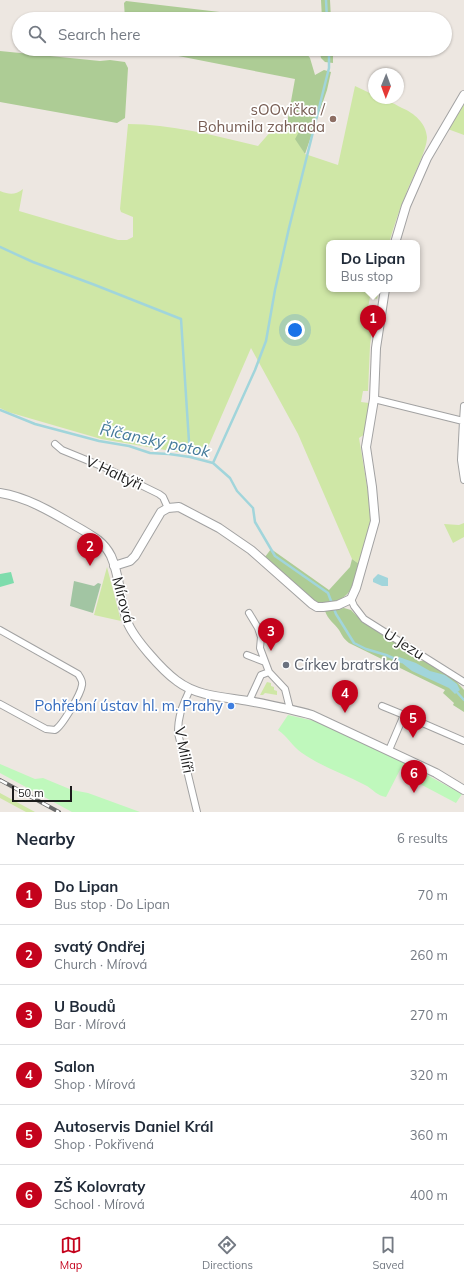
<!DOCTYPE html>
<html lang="en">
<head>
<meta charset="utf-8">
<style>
	:root { --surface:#fff; --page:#f2f2f3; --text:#1f2937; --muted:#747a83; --line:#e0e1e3; --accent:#c4021c }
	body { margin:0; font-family:Mulish,sans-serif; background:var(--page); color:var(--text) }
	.compass { position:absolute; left:368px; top:68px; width:36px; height:36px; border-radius:50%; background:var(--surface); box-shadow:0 1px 3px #0004; rotate:181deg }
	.scale { position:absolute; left:12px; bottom:10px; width:60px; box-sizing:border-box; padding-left:4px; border:2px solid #1b1b1b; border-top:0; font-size:11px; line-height:14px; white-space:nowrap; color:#1b1b1b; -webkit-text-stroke:3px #fff; paint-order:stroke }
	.you { position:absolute; left:295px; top:330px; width:14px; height:14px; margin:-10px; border:3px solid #fff; border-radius:50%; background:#1a73e8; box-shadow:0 0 0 6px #1a73e833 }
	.badge { display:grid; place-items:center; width:26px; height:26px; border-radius:50%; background:var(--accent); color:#fff; font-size:13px; font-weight:700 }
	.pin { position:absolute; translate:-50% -33px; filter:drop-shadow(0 1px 2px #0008) }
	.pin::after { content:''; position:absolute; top:21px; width:14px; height:12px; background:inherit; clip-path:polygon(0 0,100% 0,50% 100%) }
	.popup { position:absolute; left:326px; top:240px; width:94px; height:52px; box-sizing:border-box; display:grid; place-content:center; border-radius:8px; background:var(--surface); filter:drop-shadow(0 1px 3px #0005); font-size:13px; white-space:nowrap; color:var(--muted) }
	.popup b { font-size:15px; color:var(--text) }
	.popup::after { content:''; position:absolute; left:50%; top:100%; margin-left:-8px; border:8px solid transparent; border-top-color:var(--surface) }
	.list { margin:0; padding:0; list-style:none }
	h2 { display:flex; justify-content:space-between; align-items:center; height:52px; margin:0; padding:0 16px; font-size:17px }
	h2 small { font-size:13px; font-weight:400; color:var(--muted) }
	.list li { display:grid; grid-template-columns:26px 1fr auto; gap:12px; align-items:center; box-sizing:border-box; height:60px; padding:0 16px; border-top:1px solid var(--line) }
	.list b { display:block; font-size:15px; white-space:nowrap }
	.list p { margin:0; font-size:13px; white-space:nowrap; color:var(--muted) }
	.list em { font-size:13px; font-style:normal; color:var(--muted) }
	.icon { flex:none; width:22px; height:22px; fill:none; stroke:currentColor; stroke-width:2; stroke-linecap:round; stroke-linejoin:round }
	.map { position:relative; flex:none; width:464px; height:812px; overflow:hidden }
	.search { position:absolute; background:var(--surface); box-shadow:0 1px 3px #0004; left:12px; right:12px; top:12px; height:44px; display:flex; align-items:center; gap:10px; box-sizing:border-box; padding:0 14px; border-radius:22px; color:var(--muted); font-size:15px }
	.sheet { height:412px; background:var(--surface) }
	nav { display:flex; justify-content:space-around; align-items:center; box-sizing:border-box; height:56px; border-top:1px solid var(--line); background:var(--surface); font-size:11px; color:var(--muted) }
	nav a { display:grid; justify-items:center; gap:2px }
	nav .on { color:var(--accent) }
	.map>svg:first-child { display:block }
</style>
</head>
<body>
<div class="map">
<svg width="464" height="812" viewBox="0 0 464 812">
	<rect width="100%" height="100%" fill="#ede7e1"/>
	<!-- grass -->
	<path fill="#cfe7a6" d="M355,86l19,9v3c10,0 19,5 28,10 12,5 24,15 25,29 0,14 -16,43 -21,57 -7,16 -12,32 -17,49h-60v46h50l-2,10 -7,-2 -4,21 7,2 -3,26 -2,45h-5l-2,11 8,1 -4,31 -6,4 11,66v18l-11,42 -7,-5 -54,-125 -47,-86 -46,106h-16l-88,-15 -93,-27 -8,-4v-217c10,4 15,4 23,-2l-4,22 99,29h9l6,-3v-20l-12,-5 -1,-3 8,-85c43,0 88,12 130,22l14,-16h28l-4,9 9,15 33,11z
		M464,98v37l-19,-7z
		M464,523v14l-11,6 -9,-19 15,1z
		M107,567l14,54 -27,-6z
		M267,682l4,1v3l3,1v3l3,1v4l-12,-2 -2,2h-3z
		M0,793l35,19h-9l-26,-14z"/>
	<!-- forest -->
	<path fill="#adcc95" d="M321,0h9l1,19h-9z
		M126,1l154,18h-155l-1,-16z
		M126,49h177l7,9 5,17 9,-5 7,2 -4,18 -22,64 -10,-15 5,-9 -14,-1 9,-50 -132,-26h-33z
		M319,49h14v14l-8,-1 -4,-4z
		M0,51l100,10 10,-1 15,2 3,6 -3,50 -8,5 -117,-21z
		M271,549l58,41 21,-23 2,-8 7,5c-6,19 -6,34 -28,38 -6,1 -10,2 -16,-1l-50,-44z
		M344,608l7,2 13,13 40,24 2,5 14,9h7l28,19 9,10v22l-11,-7 1,-2 -11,-10 2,-3 -96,-47c-6,-5 -6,-6 -10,-13 -5,-7 -11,-10 -14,-19z"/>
	<!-- cemetery -->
	<path fill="#a2c5a3" d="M74,581l20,5 4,-3 3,1 -8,29 -23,-7z"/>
	<!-- park -->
	<path fill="#bff8bc" d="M288,715l31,7 51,25 33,15 59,32 -6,9 -53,-28 2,-5 -4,-2 -15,29c-9,-1 -13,-8 -21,-12 -21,-11 -43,-18 -63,-32 -9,-6 -15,-17 -24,-23z
		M0,764l35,15 8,-1 29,12 16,3 52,19h-68l-72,-39z"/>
	<!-- pitch -->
	<path fill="#7edcac" d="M11,572l3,11 -14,4v-13z"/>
	<!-- water -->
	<path fill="#a1d5db" d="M378,574l10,4v8h-6l-9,-4v-3z
		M399,657l17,6 14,8 15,4 12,9 3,6 -5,4 -6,-6 -37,-17 -15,-12z"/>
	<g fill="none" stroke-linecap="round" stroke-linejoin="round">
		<!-- stream -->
		<path stroke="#a1d5db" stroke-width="2.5" d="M326,0l1,19
			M0,247l33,15 62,23 86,34 9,138
			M0,410l35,14 64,17 30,5 21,7 19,1 21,3 23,6 17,15 7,13 16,17 2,14 20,34 53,37 8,21 18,29 12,6 20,6 16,7
			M213,463l42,-93 11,-29 9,-51 14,-62 40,-160v-19
			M455,690l9,10"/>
		<defs>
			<path id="minor" d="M374,399l89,22 -2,39 3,20
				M463,421l1,-15
				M55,444l7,6 44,18 53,26 4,3 5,11
				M351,599l3,7 10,13 100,63
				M249,613l9,15 3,9 -1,11 9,24 16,17 5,20
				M0,630l78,44c2,3 5,7 4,11 -1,9 -20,41 -27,45l-9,-1 -46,-25
				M247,655l18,7
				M190,689c-7,16 -12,25 -12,44l19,79
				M249,701l12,-26 8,-3
				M382,706l22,9 -15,35
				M404,715l60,26"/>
			<path id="tertiary" d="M395,243l11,-37 21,-48 37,-63
				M0,493c26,4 50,18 72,31 9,5 18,10 26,16 5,4 10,10 13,16 9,20 9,44 16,65 6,17 36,50 50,60 21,16 48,16 72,20 21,4 42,8 63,14l124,58 28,17
				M114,566l16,-5 5,-5 26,-44 7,-4 11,-1 40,21 32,22 61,54 5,3h6l15,-2 13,-6 5,-11 19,-67 -3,-34 -6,-40 8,-48 2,-51 9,-59"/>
		</defs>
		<!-- minor casing -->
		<use href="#minor" stroke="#a2a2a2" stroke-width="8"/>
		<!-- tertiary casing -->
		<use href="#tertiary" stroke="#a2a2a2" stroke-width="10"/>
		<!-- minor -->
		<use href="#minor" stroke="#fff" stroke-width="6"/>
		<!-- tertiary -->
		<use href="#tertiary" stroke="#fff" stroke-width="8"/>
		<defs>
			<path id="rail" d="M0,780l59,32"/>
		</defs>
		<!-- rail casing -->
		<use href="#rail" stroke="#696969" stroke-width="4"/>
		<!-- rail -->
		<use href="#rail" stroke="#fff" stroke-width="2.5" stroke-dasharray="8" stroke-linecap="butt"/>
	</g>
	<!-- markers -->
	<circle fill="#8d6e63" stroke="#fff" stroke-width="1.5" cx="333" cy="119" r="4"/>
	<circle fill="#6b7280" stroke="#fff" stroke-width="1.5" cx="286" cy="665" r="4"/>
	<circle fill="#3f7fe0" stroke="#fff" stroke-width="1.5" cx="231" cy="706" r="4"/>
	<g text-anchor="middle" stroke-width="3.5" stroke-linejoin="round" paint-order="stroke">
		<!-- education labels -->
		<g font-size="15" fill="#785e54" stroke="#fff" text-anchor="end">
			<text x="325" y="115">sOOvička /<tspan x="325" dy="17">Bohumila zahrada</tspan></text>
		</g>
		<!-- street labels -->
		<g font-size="15" fill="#1b1b1b" stroke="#fff">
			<text transform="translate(114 473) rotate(25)" y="5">V Haltýři</text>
			<text transform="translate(123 600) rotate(75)" y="5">Mírová</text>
			<text transform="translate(404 644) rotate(32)" y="5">U Jezu</text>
			<text transform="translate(184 750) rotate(79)" y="5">V Milíři</text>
		</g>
		<!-- worship labels -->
		<g font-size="15" fill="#5b616d" stroke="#fff" text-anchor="start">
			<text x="294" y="670">Církev bratrská</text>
		</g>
		<!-- shop labels -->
		<g font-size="15" fill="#366cbe" stroke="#fff" text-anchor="end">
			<text x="223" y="711">Pohřební ústav hl. m. Prahy</text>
		</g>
		<!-- water labels -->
		<g font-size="16" font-style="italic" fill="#447a9a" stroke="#fff">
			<text transform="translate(155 440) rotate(12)" y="6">Říčanský potok</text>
		</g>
	</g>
</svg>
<svg class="compass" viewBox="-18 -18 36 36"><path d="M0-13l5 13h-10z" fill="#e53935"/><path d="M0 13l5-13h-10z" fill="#747a83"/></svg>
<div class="scale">50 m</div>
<div class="you"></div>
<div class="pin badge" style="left:373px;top:338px">1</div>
<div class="popup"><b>Do Lipan</b>Bus stop</div>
<div class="pin badge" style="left:90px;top:566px">2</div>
<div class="pin badge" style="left:271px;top:651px">3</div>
<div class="pin badge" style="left:345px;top:713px">4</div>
<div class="pin badge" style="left:413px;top:738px">5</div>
<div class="pin badge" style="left:414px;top:793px">6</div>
<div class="search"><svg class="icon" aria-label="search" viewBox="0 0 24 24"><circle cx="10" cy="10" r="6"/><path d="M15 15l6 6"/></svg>Search here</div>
</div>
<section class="sheet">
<h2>Nearby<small>6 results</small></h2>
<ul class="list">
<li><span class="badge">1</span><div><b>Do Lipan</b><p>Bus stop · Do Lipan</p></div><em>70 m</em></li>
<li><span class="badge">2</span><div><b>svatý Ondřej</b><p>Church · Mírová</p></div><em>260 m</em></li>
<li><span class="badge">3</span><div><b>U Boudů</b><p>Bar · Mírová</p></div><em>270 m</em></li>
<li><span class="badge">4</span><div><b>Salon</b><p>Shop · Mírová</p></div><em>320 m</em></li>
<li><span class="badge">5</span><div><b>Autoservis Daniel Král</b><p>Shop · Pokřivená</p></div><em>360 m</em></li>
<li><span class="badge">6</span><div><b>ZŠ Kolovraty</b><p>School · Mírová</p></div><em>400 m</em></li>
</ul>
</section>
<nav>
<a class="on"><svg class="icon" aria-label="map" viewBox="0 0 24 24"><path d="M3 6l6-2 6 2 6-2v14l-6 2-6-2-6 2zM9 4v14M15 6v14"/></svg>Map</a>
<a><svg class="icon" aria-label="directions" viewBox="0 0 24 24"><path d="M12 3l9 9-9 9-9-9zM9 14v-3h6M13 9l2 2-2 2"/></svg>Directions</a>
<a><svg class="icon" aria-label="saved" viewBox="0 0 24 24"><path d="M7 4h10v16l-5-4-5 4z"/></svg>Saved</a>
</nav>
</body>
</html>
